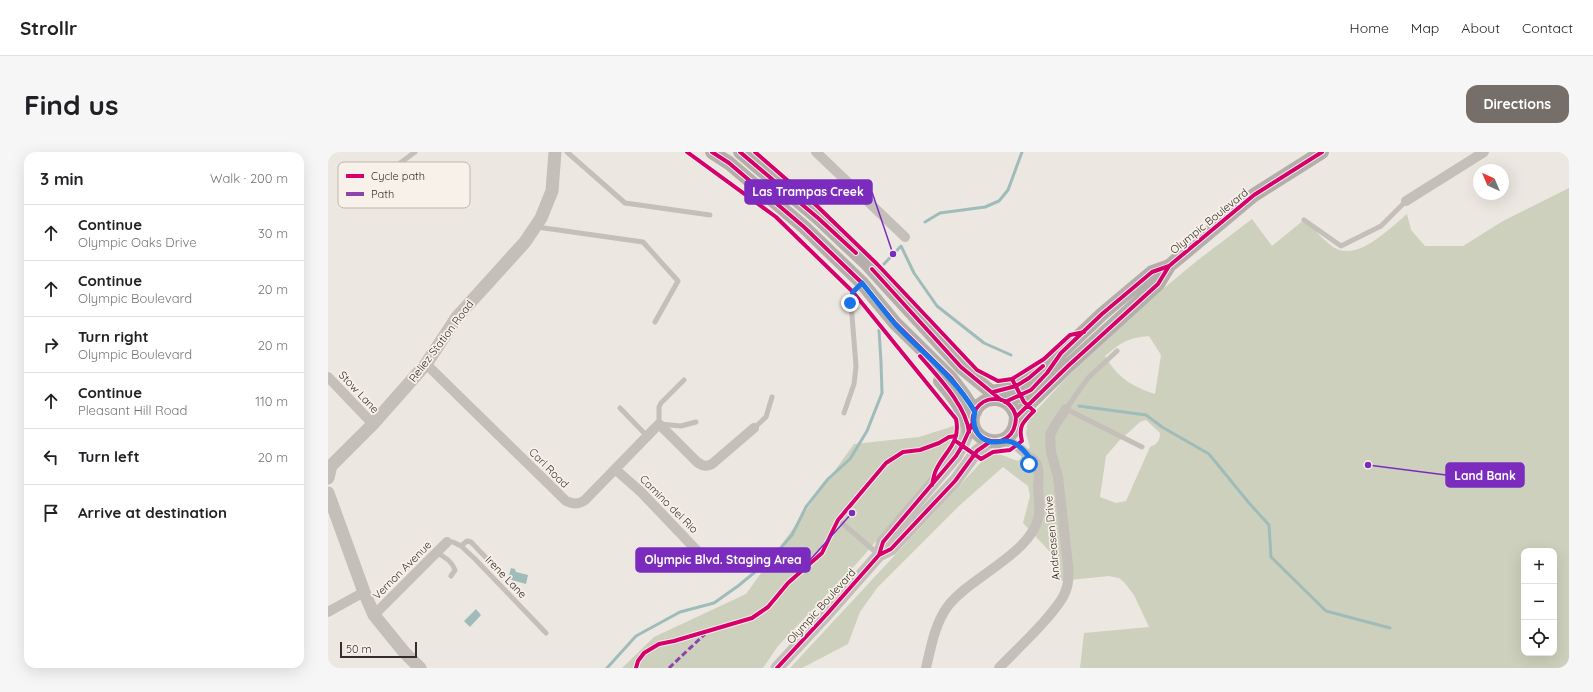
<!DOCTYPE html>
<html lang="en">
<head>
<meta charset="utf-8">
<style>
	:root { --surface:#fff; --page:#f6f6f6; --text:#202124; --muted:#757577; --line:#e0e0e0; --accent:#756e69 }
	body { margin:0; font-family:Quicksand,sans-serif; background:var(--page); color:var(--text) }
	.controls { position:absolute; right:12px; bottom:12px; display:grid; overflow:hidden; border-radius:8px; box-shadow:0 4px 16px #0002 }
	.controls button { width:36px; height:36px; display:grid; place-items:center; padding:0; border:0; border-bottom:1px solid var(--line); background:var(--surface); color:var(--text); font:20px sans-serif }
	.compass { position:absolute; left:1145px; top:12px; width:36px; height:36px; border-radius:50%; background:var(--surface); box-shadow:0 4px 16px #0002; rotate:316deg }
	.scale { position:absolute; left:12px; bottom:10px; width:77px; box-sizing:border-box; padding-left:4px; border:2px solid #352d29; border-top:0; font-size:11px; line-height:14px; white-space:nowrap; color:#352d29; -webkit-text-stroke:3px #f8f1e9; paint-order:stroke }
	.stop { position:absolute; width:12px; height:12px; margin:-9px; border:3px solid #1a73e8; border-radius:50%; background:#fff }
	.stop.end { background:#1a73e8; border-color:#fff; box-shadow:0 1px 4px #0008 }
	.list { margin:0; padding:0; list-style:none }
	h2 { display:flex; justify-content:space-between; align-items:center; height:52px; margin:0; padding:0 16px; font-size:17px }
	h2 small { font-size:13px; font-weight:400; color:var(--muted) }
	.list li { display:grid; grid-template-columns:26px 1fr auto; gap:12px; align-items:center; box-sizing:border-box; height:56px; padding:0 16px; border-top:1px solid var(--line) }
	.list b { display:block; font-size:15px; white-space:nowrap }
	.list p { margin:0; font-size:13px; white-space:nowrap; color:var(--muted) }
	.list em { font-size:13px; font-style:normal; color:var(--muted) }
	.icon { flex:none; width:22px; height:22px; fill:none; stroke:currentColor; stroke-width:2; stroke-linecap:round; stroke-linejoin:round }
	.map { position:relative; flex:none; width:1241px; height:516px; overflow:hidden; border-radius:12px }
	header { display:flex; align-items:center; gap:24px; box-sizing:border-box; height:56px; padding:0 20px; background:var(--surface); border-bottom:1px solid var(--line) }
	header strong { font-size:19px }
	nav { display:flex; gap:22px; margin-inline-start:auto; font-size:14px }
	.intro { display:flex; align-items:center; justify-content:space-between; box-sizing:border-box; height:96px; padding:0 24px }
	h1 { margin:0; font-size:28px }
	.button { padding:10px 18px; border-radius:12px; background:var(--accent); color:#fff; font-size:14px; font-weight:700 }
	main { display:flex; gap:24px; padding:0 24px }
	aside { flex:1; background:var(--surface); border-radius:12px; box-shadow:0 4px 16px #0002 }
	.map>svg:first-child { display:block }
</style>
</head>
<body>
<header>
<strong>Strollr</strong>
<nav><a>Home</a><a>Map</a><a>About</a><a>Contact</a></nav>
</header>
<div class="intro"><h1>Find us</h1><a class="button">Directions</a></div>
<main>
<aside>
<h2>3 min<small>Walk · 200 m</small></h2>
<ul class="list">
<li><svg class="icon" aria-label="ahead" viewBox="0 0 24 24"><path d="M12 20V5M6 11l6-6 6 6"/></svg><div><b>Continue</b><p>Olympic Oaks Drive</p></div><em>30 m</em></li>
<li><svg class="icon" aria-label="ahead" viewBox="0 0 24 24"><path d="M12 20V5M6 11l6-6 6 6"/></svg><div><b>Continue</b><p>Olympic Boulevard</p></div><em>20 m</em></li>
<li><svg class="icon" aria-label="right" viewBox="0 0 24 24"><path d="M7 20v-9h11M14 6l5 5-5 5"/></svg><div><b>Turn right</b><p>Olympic Boulevard</p></div><em>20 m</em></li>
<li><svg class="icon" aria-label="ahead" viewBox="0 0 24 24"><path d="M12 20V5M6 11l6-6 6 6"/></svg><div><b>Continue</b><p>Pleasant Hill Road</p></div><em>110 m</em></li>
<li><svg class="icon" aria-label="left" viewBox="0 0 24 24"><path d="M17 20v-9H6M10 6l-5 5 5 5"/></svg><div><b>Turn left</b></div><em>20 m</em></li>
<li><svg class="icon" aria-label="arrive" viewBox="0 0 24 24"><path d="M6 21V4h12l-3 4 3 4H6"/></svg><div><b>Arrive at destination</b></div></li>
</ul>
</aside>
<div class="map">
<svg width="1241" height="516" viewBox="0 0 1241 516">
	<rect width="100%" height="100%" fill="#ece7e1"/>
	<!-- green -->
	<path fill="#cdd0bc" fill-rule="evenodd" d="M1241,36v480h-489l4,-35 65,-6 -15,-32 -10,-13 -5,-4 -10,-2 -49,5 -8,-27 -29,-31 7,-27 -2,-10 -25,-19 -43,38 -83,83 -17,24 -12,32 -46,24h-12l197,-212c15,-4 17,1 31,5l12,-14 -4,-13 1,-9 5,-10 38,-41 88,-81 40,-33 54,-41 20,27 33,-27c8,9 17,20 28,28 24,16 57,-19 74,-33l4,16 14,16h38l40,-25zM821,184l12,19 -6,39c-24,-8 -37,-16 -50,-38 17,-14 22,-18 44,-20zM818,268l14,13c0,8 -3,11 -10,14l-24,54 -10,2 -16,-6 6,-41 13,-15 21,-19zM1196,399h30v102h-30z
		M635,271v7l-5,13 -15,21 -85,98 -80,84 -15,22h-141l32,-31 92,-43 108,-150 65,-7z"/>
	<!-- water -->
	<path fill="#9fbcbb" d="M183,416l4,1 1,3 12,3 -2,9 -18,-5z
		M148,457l5,6 -11,12 -6,-6z"/>
	<g fill="none" stroke-linecap="round" stroke-linejoin="round">
		<!-- stream -->
		<path stroke="#9fbcbb" stroke-width="3" d="M597,70l15,-9 45,-6 14,-6 9,-11 14,-38
			M556,112l17,-18 13,27 23,33 47,37 27,12
			M751,254l67,9 16,12 47,27 40,49 20,22 2,32 55,54 64,17
			M279,516l29,-32 44,-24 34,-9 24,-17 34,-28 20,-23 14,-28 22,-28 22,-20 17,-28 15,-38 -1,-31 -2,-32"/>
		<!-- service -->
		<path stroke="#c5bfba" stroke-width="5" d="M239,0l58,51 85,12
			M64,17l23,-17
			M976,68l37,26 40,-20 25,-25
			M209,75l106,15 35,39 -23,41
			M789,199l-29,27 -22,31 76,38
			M356,228l-23,23 -2,4v17l22,2 15,-4
			M292,256l27,28
			M516,261l10,-29 2,-18 -5,-63 2,-11 8,-8
			M426,276l12,-11 6,-20
			M514,371l36,31
			M119,390h6l8,4 14,13 71,74
			M133,394l6,-5 4,1 22,23
			M108,401c8,3 16,8 19,17l-4,6"/>
		<!-- minor -->
		<path stroke="#c5bfba" stroke-width="10" d="M488,0l89,85
			M1078,49l78,-49
			M98,212l140,137c7,3 12,4 19,-1l74,-76 38,38c6,4 9,5 15,2l42,-36
			M0,225l45,47
			M287,317l26,23 63,66
			M0,460l36,-20
			M46,463l73,-73
			M598,516c5,-21 9,-45 22,-62 23,-30 85,-53 91,-91 1,-10 -1,-20 -1,-30 1,-7 2,-17 -3,-24 -2,-2 -5,-3 -7,-5 -9,-9 -13,-12 -25,-16
			M671,516c16,-17 61,-58 67,-78 3,-8 3,-16 2,-25l-10,-88 -7,-25 -1,-17 5,-10 11,-16"/>
		<!-- tertiary -->
		<path stroke="#c5bfba" stroke-width="13" d="M0,326l3,-12 42,-42 53,-60 31,-47 68,-75 16,-24 11,-27 3,-39
			M0,341l36,99 10,23 30,37 16,16
			M551,403l4,-13 73,-86 6,-10 11,-24
			M449,516l50,-54 52,-59 12,-6 64,-68 22,-30 14,-10"/>
		<!-- secondary -->
		<path stroke="#b5afab" stroke-width="14" d="M384,0l17,11 75,64 58,56 33,40 56,55 13,17 11,17
			M412,0l78,66 49,46 94,103 40,33
			M612,229c12,14 27,32 29,51
			M665,240l23,-6 13,-8 19,-17
			M677,250l26,-12 16,-17 14,-20 41,-39 50,-42 17,-6
			M688,265c-2,-10 -11,-19 -22,-18 -7,0 -14,4 -18,10 -18,31 39,50 40,8l52,-51 90,-82 11,-18 85,-71 68,-43"/>
		<!-- quiet -->
		<path stroke="#8e44ad" stroke-width="3" stroke-dasharray="6 3" stroke-linecap="butt" d="M341,516l36,-34"/>
		<defs>
			<path id="cycleway" d="M359,0l89,65 77,75 103,127c5,24 -11,32 -20,51 -2,4 -3,10 -4,15
				M384,0l17,11 75,64 58,56 33,40 56,55 13,17 11,17
				M412,0l78,66 38,35
				M427,0l62,54 60,58 100,106 21,11 14,-2 32,-20 26,-24 14,-3
				M544,117l89,98 40,33
				M592,204c17,20 46,49 49,76
				M665,240l23,-6 13,-8 14,-12
				M677,250l26,-12 16,-17 14,-20 41,-39 50,-42 17,-6
				M688,265c-2,-10 -11,-19 -22,-18 -7,0 -14,4 -18,10 -18,31 39,50 40,8l52,-51 90,-82 11,-18 85,-71 68,-43
				M629,290l24,17 12,-7 17,-2 12,-9c-4,-15 1,-19 12,-30l-10,-9 -12,-23
				M551,403l4,-13 73,-86 6,-10 11,-24
				M308,516l2,-7 6,-8 15,-9 15,-3 78,-23 16,-11 20,-24 34,-30 16,-33 48,-57 17,-11 17,-2 19,-7 10,-6 7,-1
				M449,516l50,-54 52,-59 12,-6 64,-68 22,-30 14,-10"/>
		</defs>
		<!-- cycleway casing -->
		<use href="#cycleway" stroke="#f8f1e9" stroke-width="6"/>
		<!-- cycleway -->
		<use href="#cycleway" stroke="#d6006c" stroke-width="4"/>
	</g>
	<g fill="none" stroke-linecap="round" stroke-linejoin="round">
		<!-- route -->
		<path stroke="#1a73e8" stroke-width="5" d="M522,151l3,-11 9,-9c11,14 22,28 33,41 27,29 60,53 80,88 -4,13 2,27 16,30 10,1 14,-4 25,2 5,3 10,9 14,14l-1,6"/>
	</g>
	<g text-anchor="middle" stroke-width="3.5" stroke-linejoin="round" paint-order="stroke">
		<!-- street labels -->
		<g font-size="11" fill="#352d29" stroke="#f8f1e9">
			<text transform="translate(881 69) rotate(-39)" y="4">Olympic Boulevard</text>
			<text transform="translate(113 189) rotate(-53)" y="4">Reliez Station Road</text>
			<text transform="translate(31 240) rotate(47)" y="4">Stow Lane</text>
			<text transform="translate(221 316) rotate(45)" y="4">Carl Road</text>
			<text transform="translate(341 352) rotate(45)" y="4">Camino del Rio</text>
			<text transform="translate(724 386) rotate(-95)" y="4">Andreasen Drive</text>
			<text transform="translate(74 418) rotate(-45)" y="4">Vernon Avenue</text>
			<text transform="translate(178 425) rotate(46)" y="4">Irene Lane</text>
			<text transform="translate(493 454) rotate(-48)" y="4">Olympic Boulevard</text>
		</g>
	</g>
	<!-- legend -->
	<rect x="10" y="10" width="132" height="46" rx="6" fill="#f8f1e9" stroke="#beb6af" stroke-width="1"/>
	<rect x="18" y="22" width="18" height="4" fill="#d6006c"/>
	<rect x="18" y="40" width="18" height="4" fill="#8e44ad"/>
	<g font-size="11" fill="#352d29">
		<text x="43" y="28">Cycle path</text>
		<text x="43" y="46">Path</text>
	</g>
	<!-- callouts -->
	<path fill="none" stroke="#7b2cbf" stroke-width="1.5" d="M565 102L544 40M1040 313L1118 323M524 361L482 408"/>
	<g fill="#7b2cbf" stroke="#f8f1e9" stroke-width="1.5">
		<circle cx="565" cy="102" r="4"/>
		<circle cx="1040" cy="313" r="4"/>
		<circle cx="524" cy="361" r="4"/>
	</g>
	<g fill="#7b2cbf" stroke="#7b2cbf" stroke-width="1.5">
		<rect x="417" y="28" width="127" height="24" rx="4"/>
		<rect x="1118" y="311" width="78" height="24" rx="4"/>
		<rect x="308" y="396" width="174" height="24" rx="4"/>
	</g>
	<g font-size="12" text-anchor="middle" font-weight="bold" fill="#fff">
		<text x="480" y="44">Las Trampas Creek</text>
		<text x="1157" y="328">Land Bank</text>
		<text x="395" y="412">Olympic Blvd. Staging Area</text>
	</g>
</svg>
<div class="controls">
<button>+</button>
<button>−</button>
<button><svg class="icon" aria-label="locate" viewBox="0 0 24 24"><circle cx="12" cy="12" r="6"/><path d="M12 2v4M12 18v4M2 12h4M18 12h4"/></svg></button>
</div>
<svg class="compass" viewBox="-18 -18 36 36"><path d="M0-13l5 13h-10z" fill="#e53935"/><path d="M0 13l5-13h-10z" fill="#757577"/></svg>
<div class="scale">50 m</div>
<div class="stop" style="left:701px;top:312px"></div>
<div class="stop end" style="left:522px;top:151px"></div>
</div>
</main>
</body>
</html>
